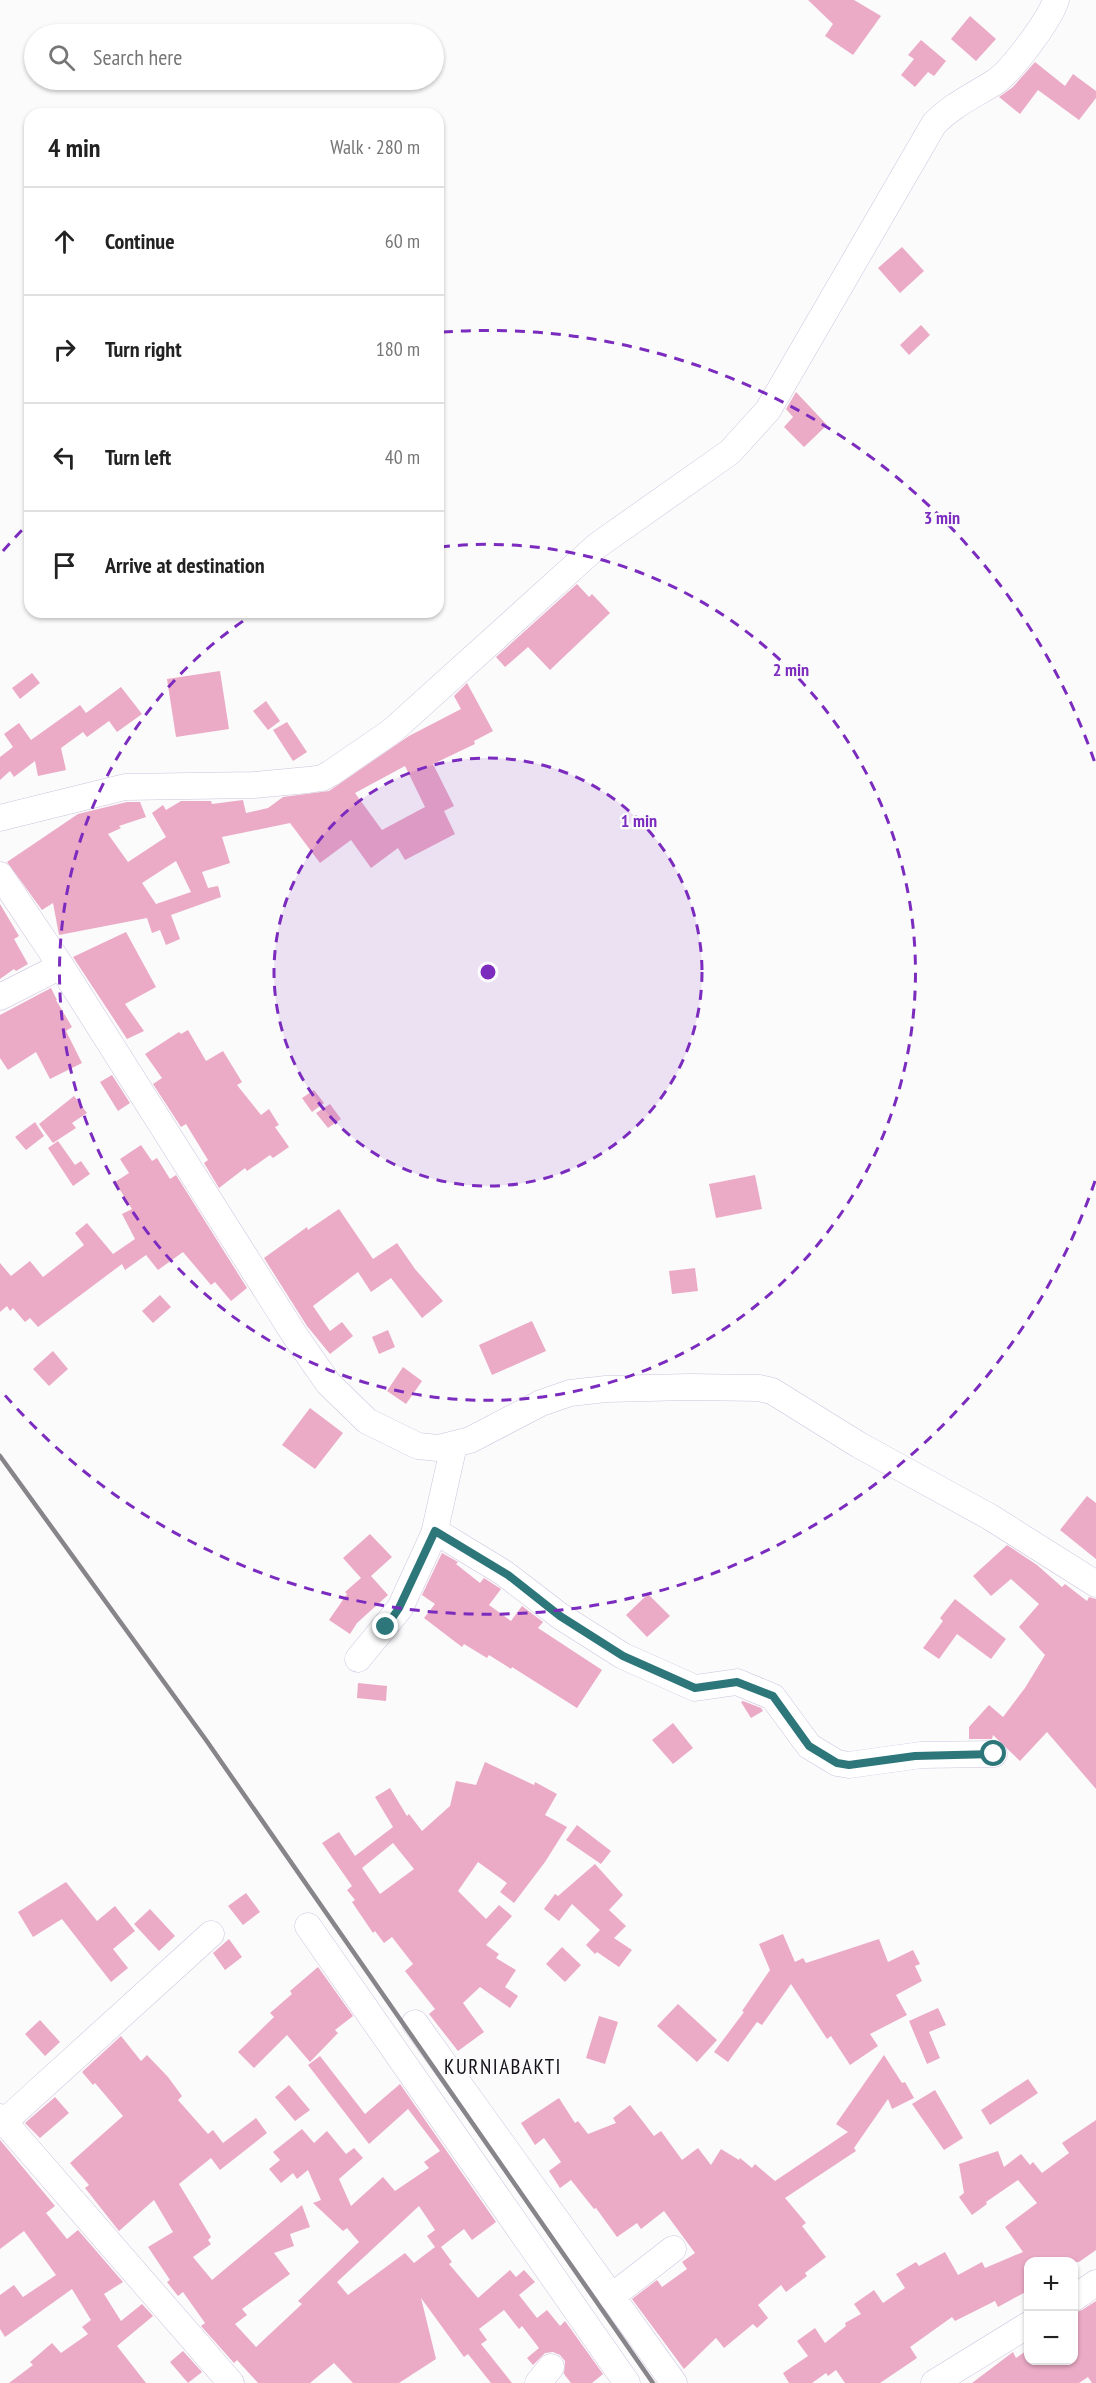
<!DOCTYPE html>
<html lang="en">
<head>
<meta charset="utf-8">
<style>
	:root { --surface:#fff; --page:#f6f6f6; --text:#222; --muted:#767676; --line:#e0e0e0 }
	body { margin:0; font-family:"PT Sans Narrow",sans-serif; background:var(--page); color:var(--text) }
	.controls { position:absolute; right:18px; bottom:18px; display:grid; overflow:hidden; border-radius:12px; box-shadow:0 2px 4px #0004 }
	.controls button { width:54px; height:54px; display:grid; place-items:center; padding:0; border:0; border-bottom:2px solid var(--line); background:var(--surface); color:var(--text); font:30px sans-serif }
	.stop { position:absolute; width:18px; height:18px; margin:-14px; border:4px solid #2d777b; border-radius:50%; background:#fff }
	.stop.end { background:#2d777b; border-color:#fff; box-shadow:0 2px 6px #0008 }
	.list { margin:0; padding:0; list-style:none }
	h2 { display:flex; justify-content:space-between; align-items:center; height:78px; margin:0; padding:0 24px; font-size:26px }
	h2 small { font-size:20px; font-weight:400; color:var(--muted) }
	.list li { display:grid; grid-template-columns:39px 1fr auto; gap:18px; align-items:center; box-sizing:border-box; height:108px; padding:0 24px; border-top:2px solid var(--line) }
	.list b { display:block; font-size:22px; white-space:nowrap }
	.list em { font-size:20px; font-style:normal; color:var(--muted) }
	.icon { flex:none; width:33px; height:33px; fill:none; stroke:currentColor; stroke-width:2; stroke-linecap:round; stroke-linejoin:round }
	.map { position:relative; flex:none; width:1096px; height:2383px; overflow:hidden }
	.search { position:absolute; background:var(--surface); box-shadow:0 2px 4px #0004; left:24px; top:24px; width:420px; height:66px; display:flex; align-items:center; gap:15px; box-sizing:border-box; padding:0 21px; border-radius:33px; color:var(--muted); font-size:22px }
	.panel { position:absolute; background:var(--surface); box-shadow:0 2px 4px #0004; left:24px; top:108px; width:420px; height:510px; border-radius:18px }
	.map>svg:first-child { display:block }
</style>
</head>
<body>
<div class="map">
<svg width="1096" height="2383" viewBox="0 0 1096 2383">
	<rect width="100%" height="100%" fill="#fbfbfb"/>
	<!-- building -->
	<path fill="#ebaac6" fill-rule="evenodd" d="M808,0h46l27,16 -28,39 -28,-19 8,-12z
		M970,16l26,23 -20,22 -25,-22z
		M921,40l25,21 -12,15 -6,-4 -13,15 -14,-12 13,-16 -6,-4z
		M1035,62l30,24 8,-12 23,17v7l-17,22 -41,-30 -18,24 -21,-17 14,-10z
		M902,247l22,24 -24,22 -22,-25z
		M921,325l9,10 -21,20 -9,-10z
		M796,392l31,33 -23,22 -20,-20 9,-10 -7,-8z
		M577,584l12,13 3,-3 18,19 -60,57 -22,-23 -23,20 -9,-10z
		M220,671l9,58 -53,8 -9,-58z
		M32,673l8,10 -20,16 -8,-11z
		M467,683l26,48 -19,10 1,3 -42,20 21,42 -10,5 11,23 -50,26 -7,-12 -27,20 -20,-28 -31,23 -30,-40 -68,14 8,26 -28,9 6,16 10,-2 3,11 -50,18 9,24 -14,6 -6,-15 -8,3 -5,-15 -88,17 -6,-32 -11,7 -35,-48 71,-48 49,-12h13l6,15 -27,9 2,2 -13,6 20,28 38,-25 -14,-24 11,-8 3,5 15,-9h30l1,3 31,-4 3,13 22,-5 15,-11 46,-6 80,-55 52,-27 -7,-13zM405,766l20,41 -43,23 -27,-37zM176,861l15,31 -35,12 -14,-21z
		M121,687l21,27 -25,18 -8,-11 -22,16 -4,-5 -22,16 5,22 -28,6 -3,-15 -21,16 -4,-6 -10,9v-23l13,-10 -9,-13 15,-11 12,17 49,-35 6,8z
		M266,701l14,20 -12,9 -15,-19z
		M287,722l20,30 -14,9 -20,-31z
		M0,904l19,32 -5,3 14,25 -12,7 -2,-2 -14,10z
		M126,932l30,55 -31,17 19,27 -17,8 -54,-82z
		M51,988l6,12h-1l16,27 -6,4 16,32 -32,16 -14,-27 -28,18 -8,-12v-43z
		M188,1030l18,31 17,-10 19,31 -5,3 24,30 8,-6 10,16 -4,2 14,20 -16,11 -3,-3 -23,16 -2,-3 -26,20 -15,-25 4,-3 -22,-36 -5,3 -28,-43 9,-6 -17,-24 34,-22 2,2z
		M112,1075l18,28 -12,8 -18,-29z
		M314,1090l10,13 -12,9 -10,-14z
		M74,1096l13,17 -15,10 4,5 -23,15 -14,-19z
		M330,1104l11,15 -13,9 -12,-15z
		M35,1122l9,14 -18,14 -11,-13z
		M58,1141l17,24 6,-4 9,13 -17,12 -25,-38z
		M141,1145l11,16 5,-3 13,21 6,-4 71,113 -16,13 -16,-19 -4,3 -28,-33 -25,18 -12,-15 -21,15 -3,-6 -84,63 -8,-9 -5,4 -12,-14 -3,3 -3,-5 -7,6v-49l11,13 19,-15 13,16 41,-32 -9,-12 12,-10 26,31 22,-15 -13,-25 10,-5 -17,-27 14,-9 -9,-14z
		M755,1175l7,34 -46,9 -7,-34z
		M339,1209l34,50 24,-16 18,26 28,32 -21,17 -31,-40 -20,14 -13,-20 -45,34 17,25 12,-9 11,14 -23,18 -23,-28 -43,-68 43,-31 1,3z
		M695,1268l3,23 -26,3 -3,-23z
		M160,1295l11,12 -18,16 -11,-12z
		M532,1321l14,30 -54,24 -13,-30z
		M388,1330l7,17 -16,7 -7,-17z
		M53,1351l15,18 -19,17 -16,-17z
		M403,1367l19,14 -16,23 -19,-13z
		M310,1408l33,25 -28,36 -33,-24z
		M1087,1496l9,7v56l-36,-29z
		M370,1534l22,23 -21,19 17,19 -31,28 -7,11 -21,-14 18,-26 -2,-2 16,-14 -18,-20z
		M1007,1545l30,20 25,22 3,-3 22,17 2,-4 7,2v190l-49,-57 -27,29 -27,-26 -1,4h-23v-12l20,-22 14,12 22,-29 20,-33 -26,-28 20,-23 -28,-25 -20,17 -18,-20z
		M442,1553l16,9 -2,2 24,19 4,-5 17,11 -12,16 22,16 11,-15 21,16 -5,6 64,42 -25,38 -65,-41 -1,2 -22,-14 -2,3 -23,-14 -2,3 -38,-29 11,-14 -13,-9z
		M648,1594l22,22 -23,21 -21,-22z
		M955,1599l51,40 -15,20 -34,-25 -18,25 -16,-11 20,-27 -3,-3z
		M358,1683l29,3 -1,15 -29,-3z
		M743,1701l18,7 2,3 -12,7 -10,-16z
		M673,1723l20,25 -20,16 -21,-24z
		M485,1762l49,23 1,-3 22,12 -12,21 22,12 -22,35 -31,41 -14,-11 7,-9 -29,-21 -20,29 28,28 13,-14 13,11 -26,29 13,9 -3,4 20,12 -11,17 13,9 -8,12 -30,-21 -17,16 21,29 -26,19 -29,-37 6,-5 -30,-38 8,-7 -21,-27 -8,6 -9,-12 -2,2 -21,-31 3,-2 -8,-10 5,-4 -30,-43 17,-11 16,24 38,-29 -18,-30 15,-9 17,28 2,-2 13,17 28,-25 6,-25 20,4zM393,1843l21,26 -34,25 -18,-26z
		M577,1825l34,26 -10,13 -35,-24z
		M595,1864l28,31 -14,15 17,16 -12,12 18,12 -13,17 -22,-15 -2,2 -9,-9 14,-15 -28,-26 -13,17 -15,-12 11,-15 3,2z
		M66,1882l31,39 18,-15 20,25 -22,18 15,19 -17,14 -49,-63 -29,18 -15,-25z
		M246,1893l14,19 -17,13 -15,-19z
		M150,1909l25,27 -16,15 -25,-27z
		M783,1934l12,28 8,-4 3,5 73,-24 9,23 25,-12 7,14 -5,2 7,15 -26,14 11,20 -37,19 8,12 -28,19 -19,-29 -4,3 -36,-55 -29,41 -5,-3 -29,40 -14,-10 30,-40 -2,-1 28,-41 -11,-26z
		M229,1939l13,18 -17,13 -12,-17z
		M562,1947l19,18 -16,17 -19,-18z
		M318,1967l35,49 -18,14 3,3 -28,29 -23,-27 -33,33 -16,-16 36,-35 -4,-4 22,-19 -2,-3z
		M678,2004l39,36 -20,22 -40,-36z
		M938,2008l8,17 -17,7 11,26 -13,6 -18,-43z
		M599,2016l19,6 -13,42 -19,-6z
		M40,2020l20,22 -15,14 -20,-22z
		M121,2036l20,25 6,-6 21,22 14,19 -4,4 30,34 5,-4 10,13 33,-25 11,15 -47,37 -9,-12 -32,26 32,53 -3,3 3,4 -18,13 19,23 90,-75 8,22 -20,7 4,12 -20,7 16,21 -48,35 5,6 -12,9 21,23 46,-43 -4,-3 61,-59 -12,-14 -4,3 -30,-28 8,-3 -13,-30 -11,9 -4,-6 -12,10 -12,-14 11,-9 -7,-8 29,-23 12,14 13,-12 19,23 8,-6 9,10 -24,21 12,27 32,-29 12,14 34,-23 -5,-6 16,-11 -32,-42 -39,35 -61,-79 12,-9 45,58 35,-30 96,138 -24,18 -8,-11 -23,18 11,15 -3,2 29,34 32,-28 6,7 8,-7 11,12 -16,13 18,23 10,-8 13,16 5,-5 38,53 -11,9h-21l-7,-9 1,-13 -5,-6 -7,-3 -8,1 -12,12 -6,-7 12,-10 -17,-22 -3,3 -15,-19 -25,19 8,11 -6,4 31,39h-21l-23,-29 -4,3 -43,-59 15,61 -37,24h-46l-19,-20 -24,20h-52l-21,-23 -3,3 -33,-37 4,-3 -22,-31 -5,4 -11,-14 3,-2 -22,-33 25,-15 -19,-32 -35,31 -34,-43 4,-3 -19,-22 53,-47 -28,-33 -2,2 -11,-13zM419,2206l16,24 -8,6 8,11 -21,16 -9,-10 -57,42 -11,-13z
		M884,2055l18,28 3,-1 9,16 -22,11 -4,-10 -34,49 2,3 -71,47 21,25 -4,3 24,31 -21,16 2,3 -21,16 -5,-7 -23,20 10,13 -11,10 -4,-4 -29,24 -8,-10 -32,31 -52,-70 25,-19 5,7 25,-18 -5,-7 13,-9 -31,-42 -23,18 -4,-6 -20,14 -21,-29 -2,1 -23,-29 -11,8 -11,-17 12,-9 -17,-24 -9,7 -14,-22 38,-25 16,25 3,-2 10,13 28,-11 -3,-5 17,-13 24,31 7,-5 21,29 16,-12 13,17 10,-16 18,11 1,-2 12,10 3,-4 20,17 73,-49 -12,-8z
		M1028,2079l10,14 -48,32 -9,-15z
		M289,2085l21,25 -15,11 -20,-24z
		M935,2090l28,48 -19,12 -32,-46z
		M55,2097l14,16 -29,25 -15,-15z
		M1096,2120v130l-17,12h-49l-1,-3v31l-31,17 -3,-6 -40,20 -3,-4 -42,30 7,11 -37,25h-35l-9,-13 -8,6 -2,-3 -14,10h-23l-6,-10 25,-17 -11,-15 18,-13 10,15 21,-17 -1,-3 16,-9 -7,-10 20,-14 9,13 22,-15 -9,-14 20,-12 3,4 26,-14 13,23 24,-13 3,6 38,-16 -18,-25 32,-24 -19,-23 -32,22 1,2 -15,11 -13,-18 5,-4 -5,-29 39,-13 6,16 17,-13 9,11 3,-3 9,11 27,-20 -7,-10z
		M0,2140l55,66 -9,7 21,26 11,-9 45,52 -19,12 17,27 21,-17 11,12 -36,30 29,37h-137l24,-18 -3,-3 22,-19 9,10 27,-19 -6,-7 9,-7 -19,-31 -67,48 -5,-8v-34l14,-10 9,12 33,-22 -32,-44 -24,18z
		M1096,2301v82h-4l-4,-6 -9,6h-107l41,-31 3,6 13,-9v12h45v-48l8,-3z
		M183,2351l19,21 -14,11 -18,-21z"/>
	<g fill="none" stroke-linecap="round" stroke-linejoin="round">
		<defs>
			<path id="minor" d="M0,818l125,-31 129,-2 54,-5 14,-2 9,-5 61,-42 206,-186 132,-93 38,-42 166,-286c18,-19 39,-28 61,-42 17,-11 55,-63 61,-82
				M0,875l61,91 233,368 34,49 39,38 51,25 20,2 32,-8 71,-37 29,-10 36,-4 83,-2 70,1 13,3 87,54 131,72 106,67
				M0,997l61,-31
				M435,1531l69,42 56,43 63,40 72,32 42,-6 36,15 36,49 28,17 12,2 72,-10 73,-1
				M358,1659l42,-51 34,-74 20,-89
				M308,1926l319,457
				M415,2023l259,360
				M0,2117l231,266
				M4,2122l207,-188
				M611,2297l62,-48
				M1074,2298l22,-15
				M538,2383l13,-16
				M934,2383l94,-58"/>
		</defs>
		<!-- minor casing -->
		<use href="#minor" stroke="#cec3df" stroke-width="27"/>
		<!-- minor -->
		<use href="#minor" stroke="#fff" stroke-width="26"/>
		<!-- rail -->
		<path stroke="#87858a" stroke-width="4.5" d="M0,1456l206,284 447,643"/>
	</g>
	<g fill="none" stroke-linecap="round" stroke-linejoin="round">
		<!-- route -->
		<path stroke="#2d777b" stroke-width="8" d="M386,1627l13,-19 36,-77 73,44 52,41 63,40 72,32 42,-6 36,14 36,50 28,17 12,2 66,-9 79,-2"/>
	</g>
	<!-- distance rings -->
	<circle cx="488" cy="972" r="214" fill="#7b2cbf" fill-opacity=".12"/>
	<g fill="none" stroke="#7b2cbf" stroke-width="3" stroke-dasharray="10 8">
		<circle cx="488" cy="972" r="214"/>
		<path d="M440 547A428 428 0 1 1 255 613"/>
		<path d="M1095 1181A642 642 0 0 1 3 1393M3 551A642 642 0 0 1 26 526M443 332A642 642 0 0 1 1095 763"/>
	</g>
	<g text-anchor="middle" stroke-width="4.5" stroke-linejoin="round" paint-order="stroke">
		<!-- quarter labels -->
		<g font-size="21" letter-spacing="1.5" fill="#16121b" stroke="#fbfbfb">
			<text x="503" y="2074">KURNIABAKTI</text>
		</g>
	</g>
	<circle cx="488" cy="972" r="9" fill="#7b2cbf" stroke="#fbfbfb" stroke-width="3"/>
	<g font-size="18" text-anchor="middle" font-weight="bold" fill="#7b2cbf" stroke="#fbfbfb" stroke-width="4.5" stroke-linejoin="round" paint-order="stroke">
		<text x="942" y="524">3 min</text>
		<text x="791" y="676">2 min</text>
		<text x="639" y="827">1 min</text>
	</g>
</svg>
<div class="controls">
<button>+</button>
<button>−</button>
</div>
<div class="stop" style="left:994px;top:1754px"></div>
<div class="stop end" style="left:386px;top:1627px"></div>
<div class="search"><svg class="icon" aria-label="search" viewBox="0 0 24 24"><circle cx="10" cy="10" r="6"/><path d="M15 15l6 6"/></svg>Search here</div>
<section class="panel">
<h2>4 min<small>Walk · 280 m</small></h2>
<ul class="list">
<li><svg class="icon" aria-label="ahead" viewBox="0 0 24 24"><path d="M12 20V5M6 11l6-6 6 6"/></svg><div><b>Continue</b></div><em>60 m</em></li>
<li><svg class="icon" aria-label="right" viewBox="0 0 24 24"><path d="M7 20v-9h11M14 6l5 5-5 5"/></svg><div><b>Turn right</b></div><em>180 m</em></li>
<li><svg class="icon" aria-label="left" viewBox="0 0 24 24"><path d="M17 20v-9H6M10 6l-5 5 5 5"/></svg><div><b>Turn left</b></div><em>40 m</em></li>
<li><svg class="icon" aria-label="arrive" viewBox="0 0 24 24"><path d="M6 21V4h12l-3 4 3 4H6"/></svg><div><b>Arrive at destination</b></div></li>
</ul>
</section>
</div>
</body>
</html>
